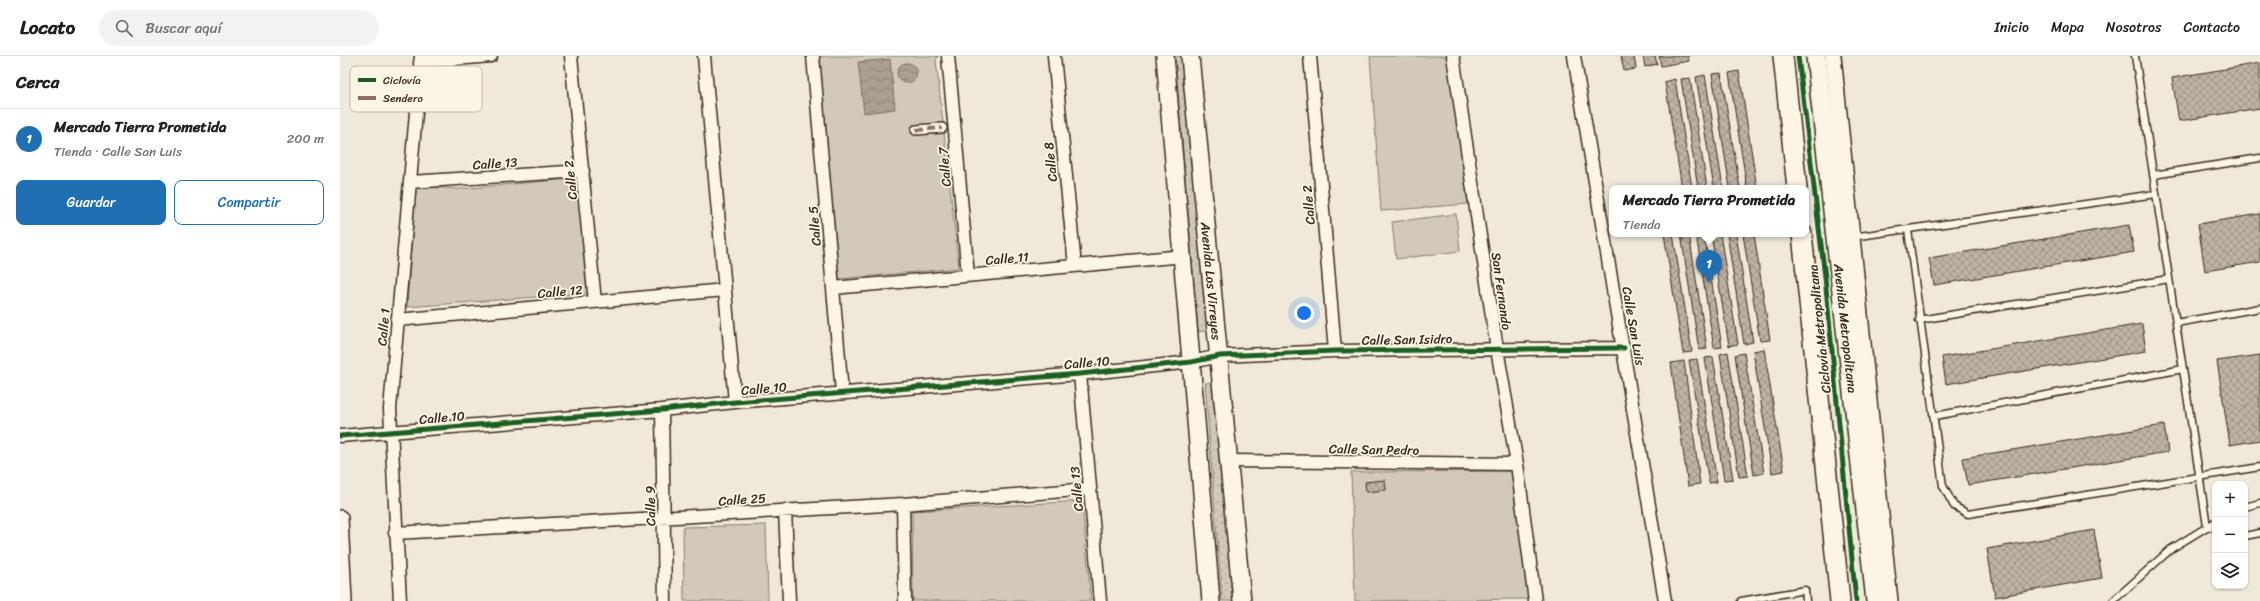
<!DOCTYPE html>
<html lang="es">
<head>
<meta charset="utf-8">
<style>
	:root { --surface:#fff; --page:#f2f2f2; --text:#202124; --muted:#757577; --line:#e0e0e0; --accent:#1f6fb2 }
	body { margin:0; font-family:Sriracha,sans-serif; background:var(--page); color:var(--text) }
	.controls { position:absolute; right:12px; bottom:12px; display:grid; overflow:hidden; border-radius:8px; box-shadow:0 1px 3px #0004 }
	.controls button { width:36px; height:36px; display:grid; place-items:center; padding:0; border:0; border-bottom:1px solid var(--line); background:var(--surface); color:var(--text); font:20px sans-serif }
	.you { position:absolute; left:964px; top:257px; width:14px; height:14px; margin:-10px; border:3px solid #fff; border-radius:50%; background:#1a73e8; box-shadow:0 0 0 6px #1a73e833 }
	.badge { display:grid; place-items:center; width:26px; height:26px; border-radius:50%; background:var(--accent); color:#fff; font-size:13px; font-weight:700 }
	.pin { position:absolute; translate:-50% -33px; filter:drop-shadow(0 1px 2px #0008) }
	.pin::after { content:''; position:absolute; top:21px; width:14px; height:12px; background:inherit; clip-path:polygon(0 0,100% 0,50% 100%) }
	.popup { position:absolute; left:1269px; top:129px; width:200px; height:52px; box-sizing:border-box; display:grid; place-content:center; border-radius:8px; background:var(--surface); filter:drop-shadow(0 1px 3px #0005); font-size:13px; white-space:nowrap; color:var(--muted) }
	.popup b { font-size:15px; color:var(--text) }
	.popup::after { content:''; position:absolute; left:50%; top:100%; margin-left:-8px; border:8px solid transparent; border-top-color:var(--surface) }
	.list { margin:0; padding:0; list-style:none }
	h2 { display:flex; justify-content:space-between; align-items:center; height:52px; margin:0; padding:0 16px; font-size:17px }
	h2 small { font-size:13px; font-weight:400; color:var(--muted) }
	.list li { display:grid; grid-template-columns:26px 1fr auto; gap:12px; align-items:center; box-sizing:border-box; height:60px; padding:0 16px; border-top:1px solid var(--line) }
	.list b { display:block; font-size:15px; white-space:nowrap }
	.list p { margin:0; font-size:13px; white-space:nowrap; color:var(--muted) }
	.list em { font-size:13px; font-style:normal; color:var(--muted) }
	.actions { display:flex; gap:8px; padding:12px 16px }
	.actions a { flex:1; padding:9px 0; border:1px solid var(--accent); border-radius:8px; text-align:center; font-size:14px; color:var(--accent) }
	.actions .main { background:var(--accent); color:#fff }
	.icon { flex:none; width:22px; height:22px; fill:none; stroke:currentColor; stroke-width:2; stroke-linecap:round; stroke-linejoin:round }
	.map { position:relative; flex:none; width:1920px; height:545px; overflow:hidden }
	header { display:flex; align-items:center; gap:24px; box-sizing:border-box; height:56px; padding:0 20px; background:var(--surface); border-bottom:1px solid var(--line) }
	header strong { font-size:19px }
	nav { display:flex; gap:22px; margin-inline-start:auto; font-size:14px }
	.search { width:280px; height:36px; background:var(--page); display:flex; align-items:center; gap:10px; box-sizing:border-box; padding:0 14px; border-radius:22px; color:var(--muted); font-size:15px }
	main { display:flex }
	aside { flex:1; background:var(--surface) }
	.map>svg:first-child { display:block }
</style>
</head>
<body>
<header>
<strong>Locato</strong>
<div class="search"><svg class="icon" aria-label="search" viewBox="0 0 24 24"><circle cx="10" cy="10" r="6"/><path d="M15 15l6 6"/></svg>Buscar aquí</div>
<nav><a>Inicio</a><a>Mapa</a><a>Nosotros</a><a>Contacto</a></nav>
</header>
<main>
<aside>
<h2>Cerca<small></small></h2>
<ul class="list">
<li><span class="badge">1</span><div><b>Mercado Tierra Prometida</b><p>Tienda · Calle San Luis</p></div><em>200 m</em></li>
</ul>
<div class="actions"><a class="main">Guardar</a><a>Compartir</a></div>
</aside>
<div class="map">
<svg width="1920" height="545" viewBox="0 0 1920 545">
	<defs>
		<pattern id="grass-dots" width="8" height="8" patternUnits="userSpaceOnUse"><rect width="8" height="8" fill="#d2c9ba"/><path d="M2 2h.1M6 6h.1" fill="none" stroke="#b5ad9f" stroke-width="1.8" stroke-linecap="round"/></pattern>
		<pattern id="water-waves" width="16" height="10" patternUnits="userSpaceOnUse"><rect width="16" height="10" fill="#aaa091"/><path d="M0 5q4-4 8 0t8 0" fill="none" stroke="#8c8376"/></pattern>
		<pattern id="building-cross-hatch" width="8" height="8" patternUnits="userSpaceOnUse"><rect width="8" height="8" fill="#beb3a4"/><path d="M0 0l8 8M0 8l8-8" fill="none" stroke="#9c9285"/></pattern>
	</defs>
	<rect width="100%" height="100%" fill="#f0e9d9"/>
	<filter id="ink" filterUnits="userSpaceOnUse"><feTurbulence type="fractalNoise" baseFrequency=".025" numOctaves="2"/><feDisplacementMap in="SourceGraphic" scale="8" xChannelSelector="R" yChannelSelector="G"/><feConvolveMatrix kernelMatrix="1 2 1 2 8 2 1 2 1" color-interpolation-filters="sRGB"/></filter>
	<g filter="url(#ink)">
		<!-- grass -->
		<path fill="url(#grass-dots)" stroke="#867a6c" d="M835,0h13l24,274 -14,2z
			M877,326l19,219h-14l-17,-218z"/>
		<!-- green -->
		<path fill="#d2c9ba" stroke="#867a6c" d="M478,0h120l-2,4 23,208 -120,11z
			M1030,0h78l20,148 -87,7z
			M240,122l9,115 -182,14 8,-121 43,3z
			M1116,158l4,37 -64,8 -4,-37z
			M1172,415l16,128 -173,2 -4,-129z
			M742,445l9,100h-178l-1,-90z
			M426,469l2,76h-84l-1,-74z"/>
		<!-- water -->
		<path fill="url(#water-waves)" stroke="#7e7163" d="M550,3l5,50 -31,4 -6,-51z
			M557 17a10 10 0 1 1 20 0a10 10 0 1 1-20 0Z"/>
		<!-- building -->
		<path fill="url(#building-cross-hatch)" stroke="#3b2a1e" d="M1281,0h13l2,13 -12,2z
			M1303,0h12l2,8 -12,3z
			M1319,0h29l1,5 -28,5z
			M1920,7v45l-81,13 -7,-43z
			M1399,15l18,117h-10l-18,-115z
			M1381,17l19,115h-10l-18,-114z
			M1365,19l18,113h-9l-18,-111z
			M1350,22l17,110h-9l-17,-109z
			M1335,23l17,109h-10l-17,-106z
			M1920,158v48l-55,9 -7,-47z
			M1789,169l5,27 -200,33 -5,-27z
			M1324,178h9l19,118 -9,1z
			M1341,178h8l18,115 -8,1z
			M1356,178h8l18,113 -8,1z
			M1371,178h9l18,110 -9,2z
			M1387,178h9l17,108 -9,2z
			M1403,178h11l16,106 -10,1z
			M1802,268l4,27 -200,33 -4,-27z
			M1424,293l20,122 -12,2 -19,-122z
			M1388,296l20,124 -9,1 -19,-123z
			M1404,297l20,120 -10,2 -19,-120z
			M1920,299v85l-30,5 -13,-84z
			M1373,301l20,122 -9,1 -19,-122z
			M1357,303l20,123 -8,1 -20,-123z
			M1344,305l16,123 -12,2 -17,-123z
			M1824,369l4,27 -200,33 -5,-27z
			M1045,424l1,10 -20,2 -1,-10z
			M1754,474l8,48 -107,19 -8,-48z"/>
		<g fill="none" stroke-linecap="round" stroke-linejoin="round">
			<defs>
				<path id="service" d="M1795,0l72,470
					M1813,119l107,-17
					M1568,174l35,256 11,20 14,8 292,-47
					M1512,181l304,-43
					M1579,264l250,-41
					M1836,267l84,-15
					M1595,360l248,-47
					M1905,451l15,-4
					M1867,470l8,2
					M1905,480l15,-3
					M1401,545l64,-11 1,11
					M1773,545l58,-52 44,-27"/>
				<path id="pedestrian" d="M576,74l26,-2"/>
				<path id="minor" d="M231,0l24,246
					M364,0l31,346
					M473,0l29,337
					M608,0l20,219
					M714,0l21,210
					M970,0l25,295
					M1113,0l44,293 20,115 18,137
					M1234,0l91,545
					M80,6l71,-6
					M70,126l173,-11
					M493,232l351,-32
					M57,264l328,-30
					M740,318l20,227
					M322,354l3,191
					M0,380l322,-26 73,-8 345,-28 111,-12 29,-6 115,-5 289,-3
					M890,405l287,3
					M563,448l2,97
					M445,454l4,91
					M55,477l508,-29 186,-15
					M60,545l-10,-192 31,-353"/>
				<path id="tertiary" d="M1493,0l57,545
					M0,462l4,83"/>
				<g id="secondary">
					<path d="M825,0c17,182 30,363 46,545"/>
					<path id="s1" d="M850,0l52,545"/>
				</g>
				<g id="primary">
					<path d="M1443,0l14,132"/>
					<path id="s2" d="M1476,0l60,545"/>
					<path d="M1462,178l38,367"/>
				</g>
			</defs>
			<!-- service casing -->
			<use href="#service" stroke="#3b2a1e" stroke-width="9"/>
			<!-- pedestrian casing -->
			<use href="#pedestrian" stroke="#3b2a1e" stroke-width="12"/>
			<!-- minor casing -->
			<use href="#minor" stroke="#3b2a1e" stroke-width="15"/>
			<!-- tertiary casing -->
			<use href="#tertiary" stroke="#3b2a1e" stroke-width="18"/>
			<!-- secondary casing -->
			<use href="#secondary" stroke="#3b2a1e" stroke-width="20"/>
			<!-- primary casing -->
			<use href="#primary" stroke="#3b2a1e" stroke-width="22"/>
			<!-- service -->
			<use href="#service" stroke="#fcf5e5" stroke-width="6"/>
			<!-- pedestrian -->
			<use href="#pedestrian" stroke="#fcf5e5" stroke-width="9"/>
			<!-- minor -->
			<use href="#minor" stroke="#fcf5e5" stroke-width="12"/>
			<!-- tertiary -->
			<use href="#tertiary" stroke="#fcf5e5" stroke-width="15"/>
			<!-- secondary -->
			<use href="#secondary" stroke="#fcf5e5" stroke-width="17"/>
			<!-- primary -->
			<use href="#primary" stroke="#fcf5e5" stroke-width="19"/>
			<!-- quiet -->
			<path stroke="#8d6e63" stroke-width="4" stroke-dasharray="8 4" stroke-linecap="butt" d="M576,74l26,-2"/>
			<defs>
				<path id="cycleway" d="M1458,0l27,221 31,324
					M0,380l322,-26 73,-8 345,-28 111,-12 29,-6 115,-5 289,-3"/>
			</defs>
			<!-- cycleway casing -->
			<use href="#cycleway" stroke="#fcf5e5" stroke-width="8"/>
			<!-- cycleway -->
			<use href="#cycleway" stroke="#1b5e20" stroke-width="5"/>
		</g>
	</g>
	<g text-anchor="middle" stroke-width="3.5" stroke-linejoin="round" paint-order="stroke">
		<!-- street labels -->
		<g font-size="13" fill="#3b2a1e" stroke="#fcf5e5">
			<text transform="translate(710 106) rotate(-96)" y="5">Calle 8</text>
			<text transform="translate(155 107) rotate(-4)" y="5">Calle 13</text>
			<text transform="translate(604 111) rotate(-95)" y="5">Calle 7</text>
			<text transform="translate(230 124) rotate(-96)" y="5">Calle 2</text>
			<text transform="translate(968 149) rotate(-95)" y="5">Calle 2</text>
			<text transform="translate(474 170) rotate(-95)" y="5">Calle 5</text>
			<text transform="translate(667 202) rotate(-5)" y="5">Calle 11</text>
			<text dy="5" stroke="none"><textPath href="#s1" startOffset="226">Avenida Los Virreyes</textPath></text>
			<text transform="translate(220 235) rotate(-5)" y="5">Calle 12</text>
			<text transform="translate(1162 235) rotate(82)" y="5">San Fernando</text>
			<text transform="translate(1294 270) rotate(80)" y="5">Calle San Luis</text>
			<text transform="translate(43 271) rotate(-85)" y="5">Calle 1</text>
			<text dy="5" stroke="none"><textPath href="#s2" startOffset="274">Avenida Metropolitana</textPath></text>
			<text transform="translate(1479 273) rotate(-96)" y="5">Ciclovía Metropolitana</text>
			<text transform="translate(1067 283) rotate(-1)" y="5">Calle San Isidro</text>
			<text transform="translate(747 306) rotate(-5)" y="5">Calle 10</text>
			<text transform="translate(424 332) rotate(-5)" y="5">Calle 10</text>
			<text transform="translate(102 361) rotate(-5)" y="5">Calle 10</text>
			<text transform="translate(1034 393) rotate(1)" y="5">Calle San Pedro</text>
			<text transform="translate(736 433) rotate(-95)" y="5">Calle 13</text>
			<text transform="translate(402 443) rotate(-4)" y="5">Calle 25</text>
			<text transform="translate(310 450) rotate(-91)" y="5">Calle 9</text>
		</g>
	</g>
	<!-- legend -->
	<rect x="10" y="10" width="132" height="46" rx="6" fill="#fcf5e5" stroke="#c2b8a9" stroke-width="1"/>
	<rect x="18" y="22" width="18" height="4" fill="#1b5e20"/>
	<rect x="18" y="40" width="18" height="4" fill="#8d6e63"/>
	<g font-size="11" fill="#3b2a1e">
		<text x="43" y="28">Ciclovía</text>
		<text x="43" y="46">Sendero</text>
	</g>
</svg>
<div class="controls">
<button>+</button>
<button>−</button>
<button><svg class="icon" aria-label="layers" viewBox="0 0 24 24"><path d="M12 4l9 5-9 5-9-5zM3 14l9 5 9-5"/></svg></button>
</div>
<div class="you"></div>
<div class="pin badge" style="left:1369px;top:227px">1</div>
<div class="popup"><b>Mercado Tierra Prometida</b>Tienda</div>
</div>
</main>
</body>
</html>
